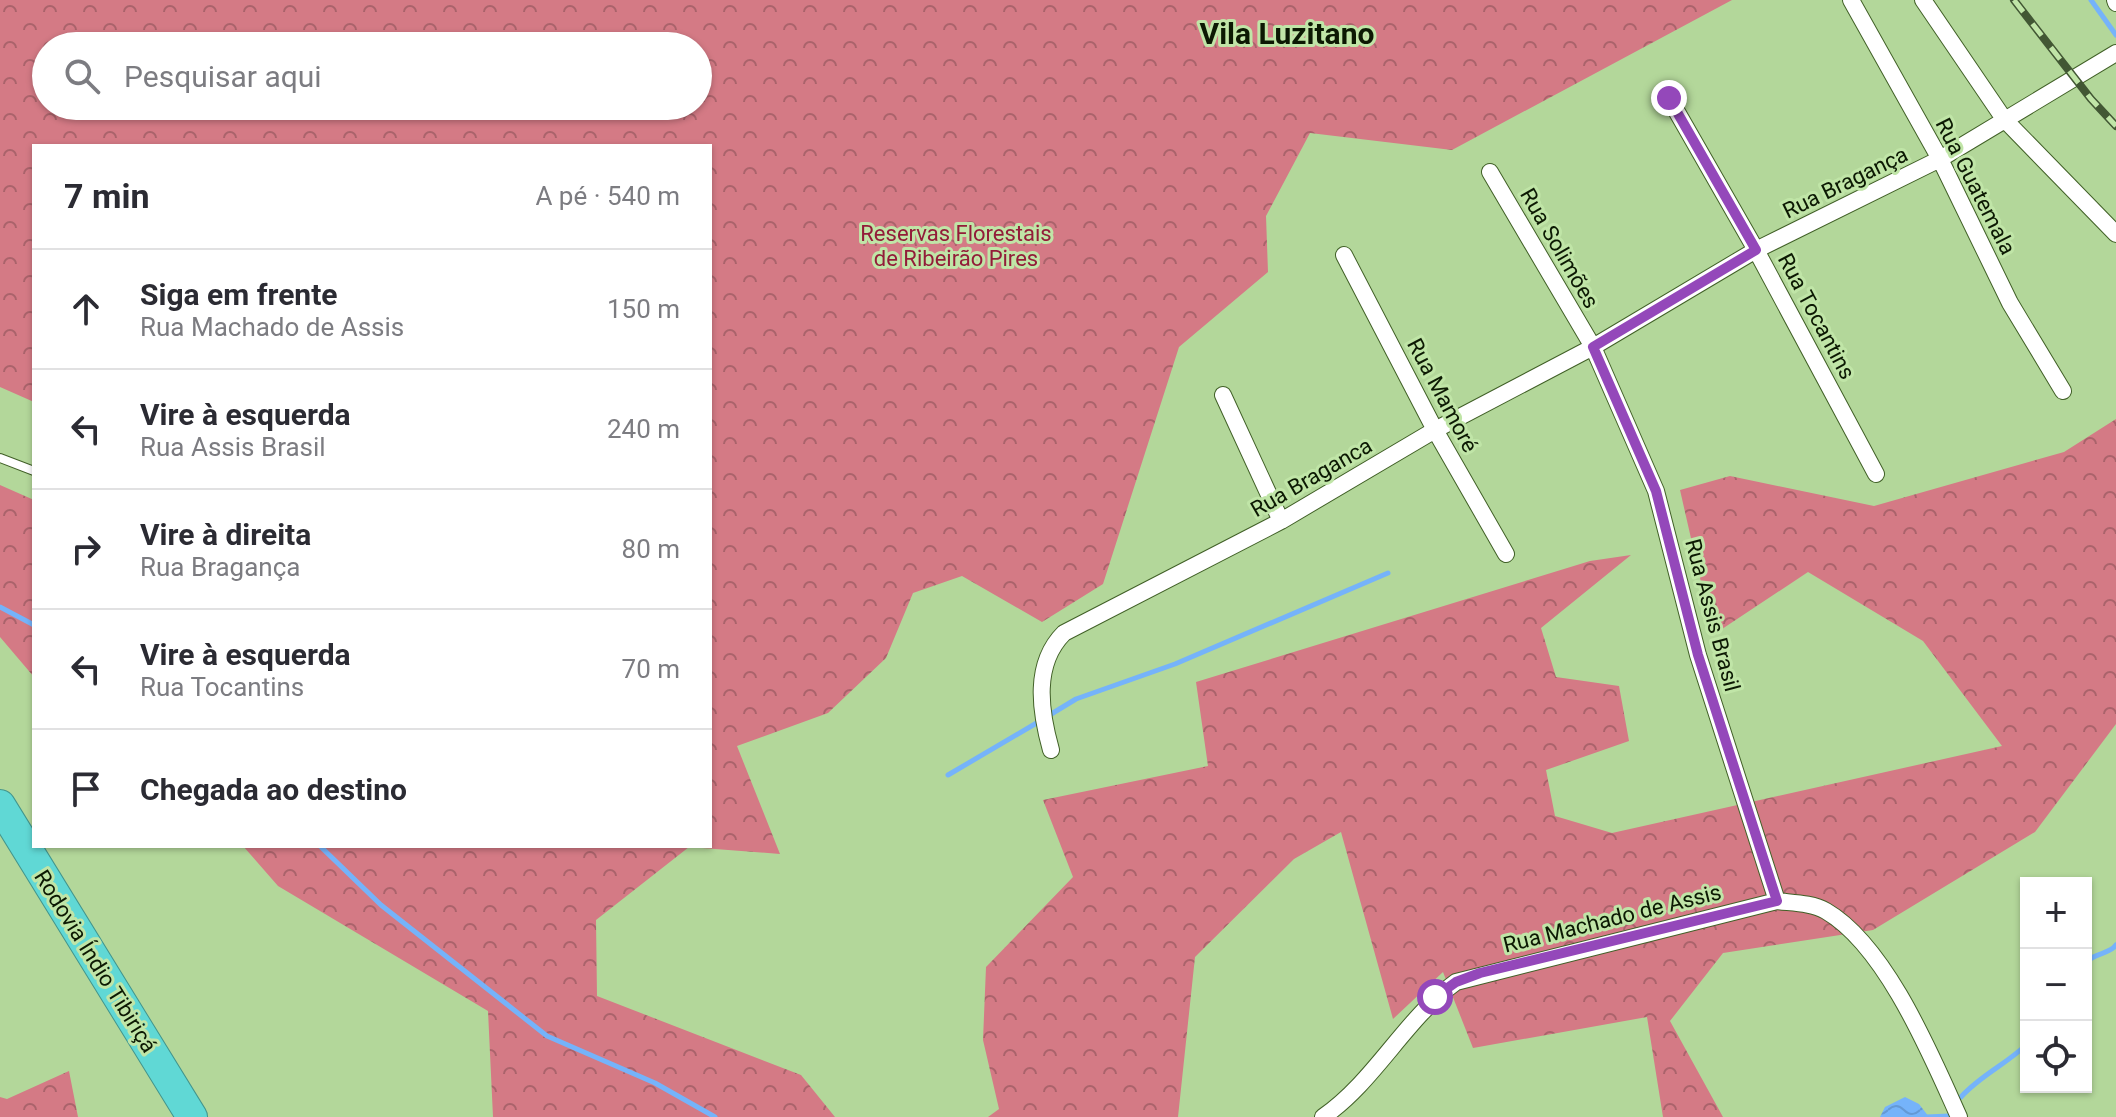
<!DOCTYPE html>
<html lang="pt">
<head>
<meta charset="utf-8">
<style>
	:root { --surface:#fff; --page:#f2f2f3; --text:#2b2b33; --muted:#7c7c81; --line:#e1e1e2 }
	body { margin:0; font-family:Roboto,sans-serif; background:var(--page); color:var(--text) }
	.controls { position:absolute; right:24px; bottom:24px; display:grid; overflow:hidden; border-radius:0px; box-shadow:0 2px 6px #0004 }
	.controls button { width:72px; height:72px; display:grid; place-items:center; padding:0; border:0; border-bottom:2px solid var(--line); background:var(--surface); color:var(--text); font:40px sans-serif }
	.stop { position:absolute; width:24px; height:24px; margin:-18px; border:6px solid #9448ba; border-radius:50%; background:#fff }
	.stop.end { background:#9448ba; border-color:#fff; box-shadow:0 2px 8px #0008 }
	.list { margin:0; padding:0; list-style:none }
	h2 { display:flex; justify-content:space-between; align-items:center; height:104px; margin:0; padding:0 32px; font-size:34px }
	h2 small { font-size:26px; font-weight:400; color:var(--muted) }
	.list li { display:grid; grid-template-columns:52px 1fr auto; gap:24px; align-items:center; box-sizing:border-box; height:120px; padding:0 32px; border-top:2px solid var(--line) }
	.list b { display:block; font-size:30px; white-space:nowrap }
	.list p { margin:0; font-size:26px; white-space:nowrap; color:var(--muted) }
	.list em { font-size:26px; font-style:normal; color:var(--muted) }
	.icon { flex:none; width:44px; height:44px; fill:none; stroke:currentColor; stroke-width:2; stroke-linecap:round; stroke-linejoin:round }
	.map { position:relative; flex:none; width:2116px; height:1117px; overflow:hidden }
	.search { position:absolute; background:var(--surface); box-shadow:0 2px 6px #0004; left:32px; top:32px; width:680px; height:88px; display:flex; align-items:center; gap:20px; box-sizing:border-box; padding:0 28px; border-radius:44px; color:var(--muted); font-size:30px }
	.panel { position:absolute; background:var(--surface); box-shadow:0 2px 6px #0004; left:32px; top:144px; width:680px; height:704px; border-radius:0px }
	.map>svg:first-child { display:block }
</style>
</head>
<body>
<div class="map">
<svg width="2116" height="1117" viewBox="0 0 2116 1117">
	<defs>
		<pattern id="forest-crowns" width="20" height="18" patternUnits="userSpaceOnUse" patternTransform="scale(2)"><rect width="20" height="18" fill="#d47a85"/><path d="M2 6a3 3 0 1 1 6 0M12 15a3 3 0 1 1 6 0" fill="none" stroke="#aa636b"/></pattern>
		<pattern id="water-waves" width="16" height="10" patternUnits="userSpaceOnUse" patternTransform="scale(2)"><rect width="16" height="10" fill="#75b3fa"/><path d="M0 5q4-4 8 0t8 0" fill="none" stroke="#6499d5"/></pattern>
	</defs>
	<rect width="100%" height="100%" fill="#b3d79a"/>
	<!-- forest -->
	<path fill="url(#forest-crowns)" fill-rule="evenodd" d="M0,0h1732l-280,150 -142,-17 -44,83 2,56 -89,75 -76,237 -61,38 -80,-46 -49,17 -27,65 -58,55 -91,33 43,108 -91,-7 -93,73 1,76 204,79 34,42h-342l-5,-106 -210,-125 -35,-40h467v-700h-676v256l-34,-15zM698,46v60h-652v-60z
		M2116,419v305l-81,108 -162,98 -150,23 -53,68 53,96h-60l-16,-100 -174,31 -30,-76 -50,47 -52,-187 -47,27 -99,98 -17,160h-190l11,-8 -16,-69 3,-73 87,-90 -30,-77 165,-34 -12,-84 394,-121 41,-6 -90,73 15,49 63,9 10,55 -83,29 9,46 57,17 390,-87 -79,-105 -115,-69 -95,63 -33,-145 50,-14 144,30 190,-54z
		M0,485l34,15v177l-34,-40z
		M69,1071l9,46h-78v-20l7,2z"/>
	<!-- water -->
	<path fill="url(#water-waves)" d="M1905,1097l14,7 10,13h-49l5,-10z"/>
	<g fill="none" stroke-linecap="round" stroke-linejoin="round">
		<!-- stream -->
		<path stroke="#75b3fa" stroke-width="5" d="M2091,0l25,35
			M0,607l34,18
			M1048,716l28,-17 99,-35 213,-91
			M948,775l92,-54
			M320,846l61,59 166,131 108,47 60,34
			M2086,963c8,-11 23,-8 30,-18
			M1961,1097c20,-22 44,-32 65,-52
			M1927,1117l22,-1"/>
		<defs>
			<path id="lane" d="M0,458l34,13"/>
			<path id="street" d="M1851,0l89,159 70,144 53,88
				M1923,0l81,119 112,115
				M2115,0l1,3
				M1669,98l87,152 120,224
				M1490,172l103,175 63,144 42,164 79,246
				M1344,255l91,175 71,124
				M1223,395l58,126
				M1051,750c-11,-39 -18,-86 13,-117l217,-112 154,-91 158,-83 163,-97 184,-91 176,-106
				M1323,1117c52,-36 82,-98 133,-135l321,-81c16,2 35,2 49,10 60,35 105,144 133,206"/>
			<path id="highway" d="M0,805l192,312"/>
		</defs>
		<!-- lane casing -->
		<use href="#lane" stroke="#416027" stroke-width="10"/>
		<!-- street casing -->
		<use href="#street" stroke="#416027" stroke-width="18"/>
		<!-- highway casing -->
		<use href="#highway" stroke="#43958c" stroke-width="32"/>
		<!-- lane -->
		<use href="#lane" stroke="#fff" stroke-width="8"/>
		<!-- street -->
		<use href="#street" stroke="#fff" stroke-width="16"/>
		<!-- highway -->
		<use href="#highway" stroke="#60d8d5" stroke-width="30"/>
		<defs>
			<path id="rail" d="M2014,0l77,99 25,27"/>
		</defs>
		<!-- rail casing -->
		<use href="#rail" stroke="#425734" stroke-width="8"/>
		<!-- rail -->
		<use href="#rail" stroke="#c0e5a7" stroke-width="5" stroke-dasharray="15" stroke-linecap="butt"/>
	</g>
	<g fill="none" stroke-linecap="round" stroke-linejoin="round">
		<!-- route -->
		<path stroke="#9448ba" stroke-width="10" d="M1435,997l21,-15 24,-9 297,-72 -79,-246 -42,-164 -63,-144 163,-97 -87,-152"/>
	</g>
	<g text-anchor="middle" stroke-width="6" stroke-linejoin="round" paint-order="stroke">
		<!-- street labels -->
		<g font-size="22" fill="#0c1903" stroke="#c0e5a7">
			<text transform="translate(1845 182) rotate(-26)" y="8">Rua Bragança</text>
			<text transform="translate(1976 186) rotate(63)" y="8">Rua Guatemala</text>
			<text transform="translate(1560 248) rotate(60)" y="8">Rua Solimões</text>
			<text transform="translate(1817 316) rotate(62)" y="8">Rua Tocantins</text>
			<text transform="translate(1443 395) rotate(62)" y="8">Rua Mamoré</text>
			<text transform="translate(1311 477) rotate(-30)" y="8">Rua Braganca</text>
			<text transform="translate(1713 615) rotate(75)" y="8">Rua Assis Brasil</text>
			<text transform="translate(1612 918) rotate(-14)" y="8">Rua Machado de Assis</text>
			<text transform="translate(96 961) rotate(58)" y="8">Rodovia Índio Tibiriçá</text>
		</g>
		<!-- park labels -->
		<g font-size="22" fill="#921c39" stroke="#c0e5a7">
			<text x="956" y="241">Reservas Florestais<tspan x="956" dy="25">de Ribeirão Pires</tspan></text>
		</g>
		<!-- district labels -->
		<g font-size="30" font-weight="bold" fill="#0c1903" stroke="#c0e5a7">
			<text x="1287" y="44">Vila Luzitano</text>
		</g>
	</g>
</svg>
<div class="controls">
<button>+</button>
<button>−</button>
<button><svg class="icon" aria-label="locate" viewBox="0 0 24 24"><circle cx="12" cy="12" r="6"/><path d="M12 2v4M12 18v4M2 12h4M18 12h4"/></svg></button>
</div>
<div class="stop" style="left:1435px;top:997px"></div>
<div class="stop end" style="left:1669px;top:98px"></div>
<div class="search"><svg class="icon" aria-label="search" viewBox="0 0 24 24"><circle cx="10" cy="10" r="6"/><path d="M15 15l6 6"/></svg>Pesquisar aqui</div>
<section class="panel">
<h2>7 min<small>A pé · 540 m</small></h2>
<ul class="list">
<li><svg class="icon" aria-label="ahead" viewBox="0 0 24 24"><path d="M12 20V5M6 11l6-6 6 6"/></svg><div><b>Siga em frente</b><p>Rua Machado de Assis</p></div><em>150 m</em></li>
<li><svg class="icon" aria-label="left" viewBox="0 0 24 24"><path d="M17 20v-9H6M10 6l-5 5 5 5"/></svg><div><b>Vire à esquerda</b><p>Rua Assis Brasil</p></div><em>240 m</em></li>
<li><svg class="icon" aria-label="right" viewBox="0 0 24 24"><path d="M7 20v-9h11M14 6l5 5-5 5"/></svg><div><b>Vire à direita</b><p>Rua Bragança</p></div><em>80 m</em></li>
<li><svg class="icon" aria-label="left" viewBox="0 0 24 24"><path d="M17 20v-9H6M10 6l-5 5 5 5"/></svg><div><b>Vire à esquerda</b><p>Rua Tocantins</p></div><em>70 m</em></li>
<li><svg class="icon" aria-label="arrive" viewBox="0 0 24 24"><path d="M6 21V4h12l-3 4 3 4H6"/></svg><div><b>Chegada ao destino</b></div></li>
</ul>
</section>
</div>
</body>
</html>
